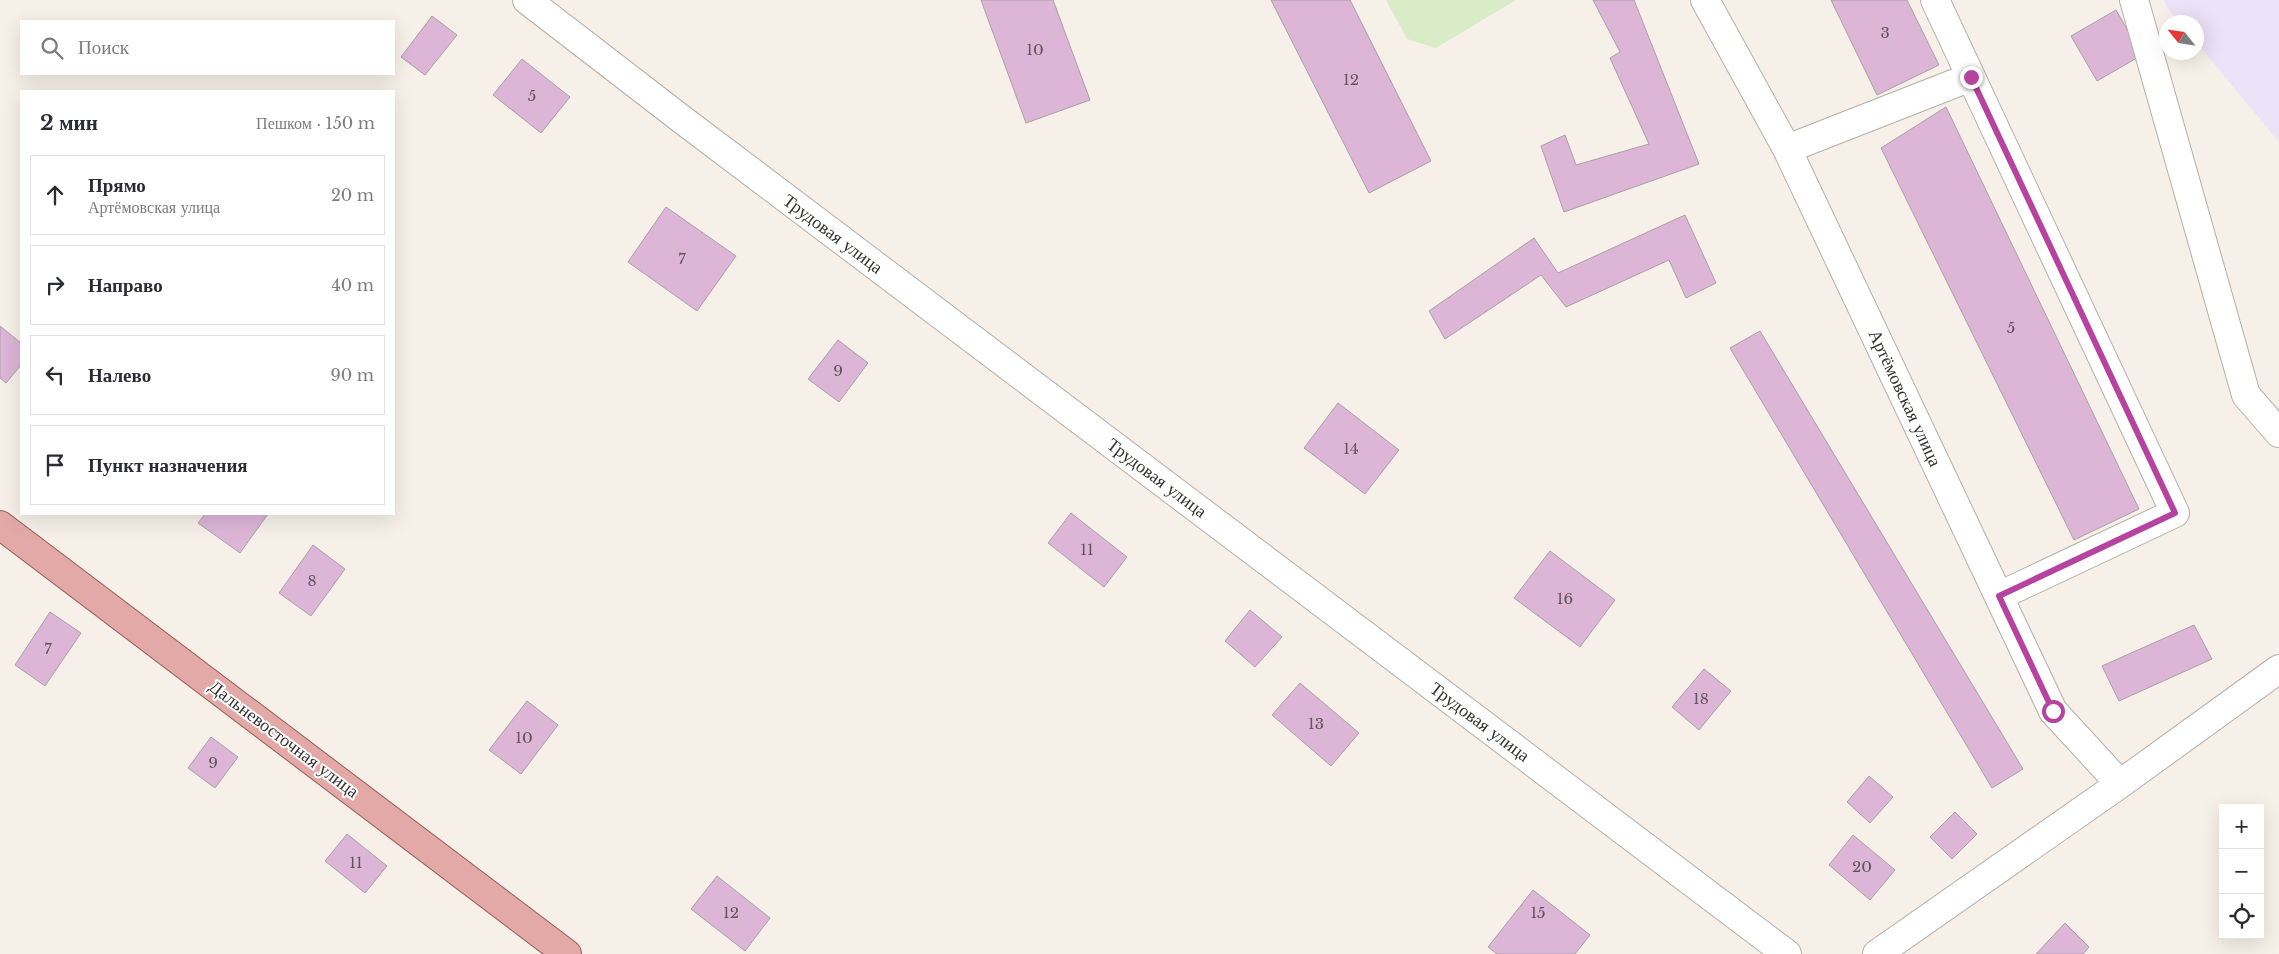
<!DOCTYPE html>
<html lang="ru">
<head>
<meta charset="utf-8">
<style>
	:root { --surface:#fff; --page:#f7f7f7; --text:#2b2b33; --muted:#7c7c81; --line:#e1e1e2 }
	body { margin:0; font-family:"Libre Baskerville",serif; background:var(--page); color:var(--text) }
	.controls { position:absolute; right:15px; bottom:15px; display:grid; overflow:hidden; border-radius:0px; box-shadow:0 5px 20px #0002 }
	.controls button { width:45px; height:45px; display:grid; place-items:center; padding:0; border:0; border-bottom:1px solid var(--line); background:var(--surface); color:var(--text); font:25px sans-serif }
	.compass { position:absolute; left:2159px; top:15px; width:45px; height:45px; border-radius:50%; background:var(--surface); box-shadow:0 5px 20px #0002; rotate:300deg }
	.stop { position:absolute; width:15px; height:15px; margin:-11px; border:4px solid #b5439f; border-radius:50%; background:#fff }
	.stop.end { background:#b5439f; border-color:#fff; box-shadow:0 1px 5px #0008 }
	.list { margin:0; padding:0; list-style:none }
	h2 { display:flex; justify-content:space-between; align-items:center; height:65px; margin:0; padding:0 20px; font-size:21px }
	h2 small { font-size:16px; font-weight:400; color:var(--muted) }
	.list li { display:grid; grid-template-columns:32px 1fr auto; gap:15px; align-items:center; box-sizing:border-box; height:80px; margin:0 10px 10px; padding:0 10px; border:1px solid var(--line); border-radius:0px }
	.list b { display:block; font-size:19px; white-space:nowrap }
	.list p { margin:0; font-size:16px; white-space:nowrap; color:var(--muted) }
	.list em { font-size:16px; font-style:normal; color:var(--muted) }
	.icon { flex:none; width:28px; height:28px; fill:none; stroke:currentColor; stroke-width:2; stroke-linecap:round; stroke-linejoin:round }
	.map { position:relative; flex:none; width:2279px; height:954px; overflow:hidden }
	.search { position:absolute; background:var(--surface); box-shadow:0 5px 20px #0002; left:20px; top:20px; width:375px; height:55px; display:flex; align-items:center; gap:12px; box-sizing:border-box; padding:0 18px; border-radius:0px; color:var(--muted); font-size:19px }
	.panel { position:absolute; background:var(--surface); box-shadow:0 5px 20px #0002; left:20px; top:90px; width:375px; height:425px; border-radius:0px }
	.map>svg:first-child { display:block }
</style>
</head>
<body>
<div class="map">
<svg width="2279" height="954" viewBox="0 0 2279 954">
	<rect width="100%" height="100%" fill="#f6f0e8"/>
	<!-- education -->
	<path fill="#ede2f7" d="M2164,0h115v142l-82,-99 -1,-21h-17l-10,-12z"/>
	<!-- green -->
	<path fill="#d8ecc7" d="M1386,0h130l-80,48 -29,-9z"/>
	<!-- building -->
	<path fill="#dcb5d7" stroke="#a8a1a7" d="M981,0h72l37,100 -64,23z
		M1271,0h79l81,161 -62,32z
		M1593,0h41l65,164 -135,48 -23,-66 24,-11 11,30 73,-21 -39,-86 10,-6z
		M1831,0h76l32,65 -62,30z
		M2116,10l26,45 -45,26 -26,-45z
		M432,16l25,19 -32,40 -24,-18z
		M522,59l48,38 -29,36 -48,-38z
		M1946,107l193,402 -65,31 -193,-392z
		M666,207l70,49 -39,55 -69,-49z
		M1685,215l31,68 -30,15 -17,-38 -103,47 -25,-32 -96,64 -16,-28 105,-73 24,35z
		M0,326l21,17v22l-15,18 -6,-5z
		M1760,331l263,438 -31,19 -262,-440z
		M838,340l30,23 -29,39 -31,-23z
		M1338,403l61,47 -34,44 -61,-46z
		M1071,513l56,44 -23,30 -56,-44z
		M205,514h63l-28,39 -42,-30z
		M313,545l32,24 -34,47 -32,-23z
		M1550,551l65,49 -35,47 -66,-49z
		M1250,610l32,27 -27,30 -30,-26z
		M50,612l31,21 -36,53 -30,-21z
		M2194,625l18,34 -93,42 -17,-35z
		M1704,669l27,22 -32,39 -27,-23z
		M1300,683l59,50 -28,33 -59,-51z
		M527,701l31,24 -37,49 -32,-24z
		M211,737l27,20 -23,31 -27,-20z
		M1869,776l24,21 -23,26 -23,-21z
		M1955,812l22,22 -25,25 -22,-22z
		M347,834l40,32 -22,27 -40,-32z
		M1853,835l42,35 -25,30 -41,-35z
		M717,876l53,42 -25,33 -54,-42z
		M1533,890l57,45 -15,19h-78l-9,-7z
		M2065,923l24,24 -6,7h-47z"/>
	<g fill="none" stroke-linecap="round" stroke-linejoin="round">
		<defs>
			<path id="minor" d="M527,0l157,121 1103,833
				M1705,0l82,149 266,562 67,73
				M1935,0l240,513 -176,83
				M2134,0l112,395 33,38
				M1787,149l184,-72
				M1877,954l243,-170 159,-115"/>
			<path id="major" d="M0,525l567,429"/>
		</defs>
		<!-- minor casing -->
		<use href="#minor" stroke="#b5afa8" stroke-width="30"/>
		<!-- major casing -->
		<use href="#major" stroke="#995b58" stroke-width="30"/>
		<!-- minor -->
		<use href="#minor" stroke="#fff" stroke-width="28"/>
		<!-- major -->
		<use href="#major" stroke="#e2a9a7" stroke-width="28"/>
	</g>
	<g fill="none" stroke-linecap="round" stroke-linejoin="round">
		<!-- route -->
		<path stroke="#b5439f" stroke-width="6" d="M1971,77l204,436 -176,83 54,115"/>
	</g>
	<g text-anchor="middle" stroke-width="4" stroke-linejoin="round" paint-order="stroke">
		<!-- number labels -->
		<g font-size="15" fill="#60545a">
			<text x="1885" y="38">3</text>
			<text x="1035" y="55">10</text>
			<text x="1351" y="85">12</text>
			<text x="532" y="101">5</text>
			<text x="682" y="264">7</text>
			<text x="2011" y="333">5</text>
			<text x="838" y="376">9</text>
			<text x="1351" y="454">14</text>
			<text x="1087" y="555">11</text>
			<text x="312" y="586">8</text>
			<text x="1565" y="604">16</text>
			<text x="48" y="654">7</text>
			<text x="1701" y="704">18</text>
			<text x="1316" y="729">13</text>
			<text x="524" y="743">10</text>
			<text x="213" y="768">9</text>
			<text x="356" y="868">11</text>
			<text x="1862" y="872">20</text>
			<text x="731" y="918">12</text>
			<text x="1538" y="918">15</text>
		</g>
		<!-- street labels -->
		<g font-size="18" fill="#363330" stroke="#fff">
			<text transform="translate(833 234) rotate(37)" y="6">Трудовая улица</text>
			<text transform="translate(1905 398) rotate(65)" y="6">Артёмовская улица</text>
			<text transform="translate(1157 478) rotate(37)" y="6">Трудовая улица</text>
			<text transform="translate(1480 722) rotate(37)" y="6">Трудовая улица</text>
			<text transform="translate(284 739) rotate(37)" y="6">Дальневосточная улица</text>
		</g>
	</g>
</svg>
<div class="controls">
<button>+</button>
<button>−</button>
<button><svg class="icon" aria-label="locate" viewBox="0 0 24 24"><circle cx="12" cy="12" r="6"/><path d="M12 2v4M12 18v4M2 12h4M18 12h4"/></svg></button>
</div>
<svg class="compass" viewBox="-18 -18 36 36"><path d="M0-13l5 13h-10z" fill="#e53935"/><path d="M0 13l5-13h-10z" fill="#7c7c81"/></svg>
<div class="stop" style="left:2053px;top:711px"></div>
<div class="stop end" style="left:1971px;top:77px"></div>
<div class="search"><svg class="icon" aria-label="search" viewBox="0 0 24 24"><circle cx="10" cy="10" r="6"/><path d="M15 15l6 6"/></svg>Поиск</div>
<section class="panel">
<h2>2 мин<small>Пешком · 150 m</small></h2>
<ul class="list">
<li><svg class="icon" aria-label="ahead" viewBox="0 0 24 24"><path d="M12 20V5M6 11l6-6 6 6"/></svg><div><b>Прямо</b><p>Артёмовская улица</p></div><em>20 m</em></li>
<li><svg class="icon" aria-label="right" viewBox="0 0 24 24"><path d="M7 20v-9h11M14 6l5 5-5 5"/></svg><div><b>Направо</b></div><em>40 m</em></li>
<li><svg class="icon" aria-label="left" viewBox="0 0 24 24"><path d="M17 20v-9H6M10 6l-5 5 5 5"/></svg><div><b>Налево</b></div><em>90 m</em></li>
<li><svg class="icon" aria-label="arrive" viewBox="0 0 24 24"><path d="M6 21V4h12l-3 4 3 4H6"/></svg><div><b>Пункт назначения</b></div></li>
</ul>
</section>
</div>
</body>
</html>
